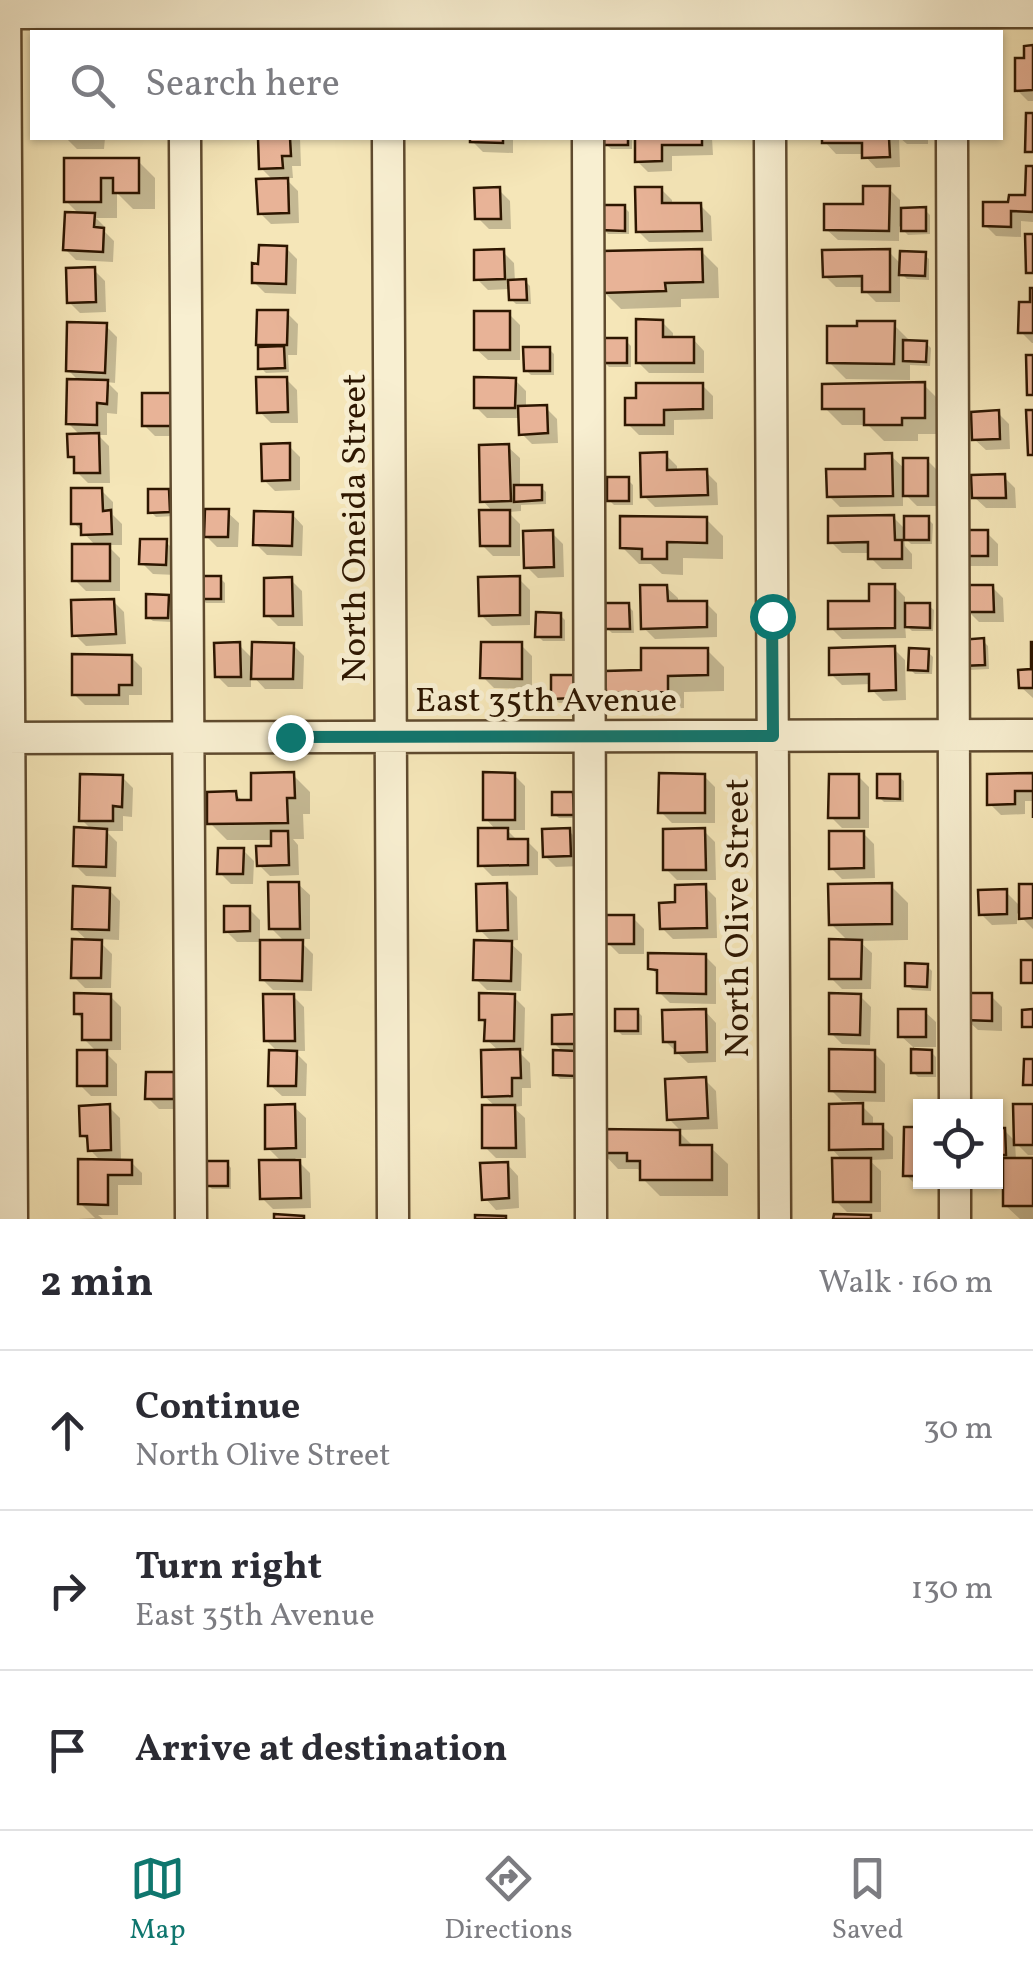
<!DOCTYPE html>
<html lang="en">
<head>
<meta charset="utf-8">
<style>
	:root { --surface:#fff; --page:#f2f2f3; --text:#2b2b33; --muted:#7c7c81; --line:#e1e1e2; --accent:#0f766e }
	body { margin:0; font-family:Vollkorn,serif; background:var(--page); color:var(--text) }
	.controls { position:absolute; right:30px; bottom:30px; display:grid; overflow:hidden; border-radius:0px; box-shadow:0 2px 8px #0004 }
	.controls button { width:90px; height:90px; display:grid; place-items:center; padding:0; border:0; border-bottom:2px solid var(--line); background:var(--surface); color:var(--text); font:50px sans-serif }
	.stop { position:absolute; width:30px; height:30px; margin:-22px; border:8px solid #0f766e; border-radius:50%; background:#fff }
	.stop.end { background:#0f766e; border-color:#fff; box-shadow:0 2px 10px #0008 }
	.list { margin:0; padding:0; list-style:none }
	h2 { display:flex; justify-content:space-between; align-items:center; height:130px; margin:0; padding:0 40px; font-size:42px }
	h2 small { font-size:32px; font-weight:400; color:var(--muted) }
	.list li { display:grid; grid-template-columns:65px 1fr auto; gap:30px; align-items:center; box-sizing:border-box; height:160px; padding:0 40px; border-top:2px solid var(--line) }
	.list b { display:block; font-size:38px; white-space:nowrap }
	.list p { margin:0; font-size:32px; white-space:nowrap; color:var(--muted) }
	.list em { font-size:32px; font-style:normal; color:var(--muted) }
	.icon { flex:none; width:55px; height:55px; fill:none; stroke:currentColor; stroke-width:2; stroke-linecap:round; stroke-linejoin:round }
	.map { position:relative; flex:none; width:1033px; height:1219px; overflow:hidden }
	.search { position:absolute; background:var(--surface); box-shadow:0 2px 8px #0004; left:30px; right:30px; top:30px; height:110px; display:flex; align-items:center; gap:25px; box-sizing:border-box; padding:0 35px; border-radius:0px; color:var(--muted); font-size:38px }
	.sheet { height:610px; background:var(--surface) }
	nav { display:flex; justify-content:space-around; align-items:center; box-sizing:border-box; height:140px; border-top:2px solid var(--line); background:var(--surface); font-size:28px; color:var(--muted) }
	nav a { display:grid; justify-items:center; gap:5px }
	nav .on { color:var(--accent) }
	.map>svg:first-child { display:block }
</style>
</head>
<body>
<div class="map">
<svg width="1033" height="1219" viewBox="0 0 1033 1219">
	<rect width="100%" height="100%" fill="#f5e6b8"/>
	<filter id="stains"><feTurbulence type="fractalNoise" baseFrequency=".002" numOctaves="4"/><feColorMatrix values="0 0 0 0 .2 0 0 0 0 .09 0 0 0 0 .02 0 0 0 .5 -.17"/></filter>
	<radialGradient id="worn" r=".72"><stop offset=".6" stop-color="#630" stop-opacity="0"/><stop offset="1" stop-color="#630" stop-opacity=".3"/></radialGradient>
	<!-- shadow -->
	<path fill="#0003" d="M1033,48v53h-5l-11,-11 9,-29z
		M66,138h39l-1,11h-27z
		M261,138h39l1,28h-9l1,12h-8l13,13 1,32 -28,1 -11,-11 14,-32 -13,-13z
		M472,138h41v15l-30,-1 -11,-11z
		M606,138h26v11h-21l-5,-5z
		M637,138h75l1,17 -41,1v15l-24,1 -11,-11z
		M825,138h74l1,29 -24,1 -11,-12v-2h-29l-11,-12z
		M900,138h28v6h-21z
		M66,161h72l17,17v31h-22l-16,-16v25h-21l9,9v5l9,9 -1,21 -37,-2 -11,-11 15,-34 -14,-14z
		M1033,168v54l-12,-1v16l-25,-1 -11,-11 26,-20 17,-7z
		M661,189l11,11v6l28,-1 11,11 1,25 -63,1 -11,-11z
		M889,189l11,11v10h25l5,5v19l-22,1 -9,-9v15l-61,-1 -12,-11 39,-23z
		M499,190l11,11 1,28h-22l-11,-11z
		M624,207l5,5v22h-21l-5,-5z
		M286,248l11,11 -1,35 -31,-1 -11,-11 7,-16z
		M701,251l17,17 1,30 -38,1v8l-60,2 -17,-17z
		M503,252l11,11 1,19 10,-1 5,5 1,18h-15l-5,-5v-10l-23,1 -11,-11z
		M889,252l13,13 22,-11 5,5v21l-22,-1 -7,-7v30h-24l-11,-11v-4h-29l-11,-11z
		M94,270l11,11 1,31 -26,1 -11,-11z
		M1033,291v52h-1l-11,-11 11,-27z
		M287,313l11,11 -1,31h-9l1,17 -23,1 -5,-5 4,-19 -6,-5z
		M509,314l11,11v35h-32l-12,-11z
		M662,322l11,11v6h20l11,12v22h-55l-11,-11z
		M893,324l17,17 16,2 5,5 -1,18 -20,-1v15l-64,-1 -17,-17z
		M106,326l11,11 -2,46 -8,-1 11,11 -1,21 -10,-1v22h-9l11,11 1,37h-22l-11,-11v-9l-7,-7 11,-20 -13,-13 11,-42 -11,-11z
		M626,341l5,5v21h-22l-5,-5z
		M549,349l5,5v21h-23l-5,-5z
		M286,379l11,11 1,33h-27l-11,-11z
		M515,380l11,11v18l20,-1 11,11 1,24 -26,1 -11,-11v-15h-34l-11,-11z
		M702,385l11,11v23l-39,1v15h-35l-11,-11z
		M924,385l17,17v32h-23v7h-34l-16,-16h-26l-17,-17z
		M144,396l39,40h-28l-11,-11z
		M998,413l11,11 1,25 -24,1 -12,-11z
		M289,446l11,11v33l-25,1 -11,-11z
		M508,447l12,11v30l21,-1 5,5v12l-25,1v6l-13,1 12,12v32h-27l-11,-11 12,-32 -11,-12z
		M666,455l11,11v7l29,-1 11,11 1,22 -63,2 -11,-11z
		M891,456l15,14 21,-10 11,11v35h-21l-14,-14v14l-63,1 -11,-11z
		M1004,477l11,11 1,20h-30l-12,-11z
		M628,480l5,5v20h-19l-5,-5z
		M101,490l12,12v13l9,9v21h-15l13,13v33h-34l-11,-11 22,-33 -23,-24z
		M168,491l5,5 1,20 -18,1 -5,-5z
		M227,512l12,11 -1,24h-21l-11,-11z
		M292,514l11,12 -1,30 -35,-1 -11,-11z
		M893,517l13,13 22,-11 5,5 -1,20h-21l-7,-7 1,9 7,8v15h-30l-11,-11v-5h-29l-11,-11z
		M706,519l17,17v23l-40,-1v17l-21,-1 -11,-10h-12l-17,-17z
		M552,533l11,11 1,33 -26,1 -11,-11z
		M987,533l11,11v22h-28l-11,-11z
		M166,542l11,11 -1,22 -23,-1 -11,-11z
		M220,578l5,5v20h-19l-5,-5z
		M519,579l11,11v35l-38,1 -11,-11z
		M291,580l11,11 1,35h-25l-11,-11z
		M894,586l11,11v8l24,1 5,4 -1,21h-21l-7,-7 1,14 -64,1 -11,-11z
		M666,587l12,11v6l28,-1 11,11v23l-62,2 -11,-11z
		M992,587l11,11 1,24h-25l-11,-11z
		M168,598l5,4 -1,20 -19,-1 -5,-4z
		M113,601l11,11 2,32 -40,2 -11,-11z
		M628,606l5,5 1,22h-22l-5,-5z
		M560,615l5,5v21h-22l-5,-5z
		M983,641l5,5 1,23 -21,1 -4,-5z
		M239,645l15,15 39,-15 11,11 -1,33h-38l-14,-15v13h-23l-11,-11z
		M521,645l11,11v33l-38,-1 -11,-11z
		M894,649l11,11 1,40 -23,1 -11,-11v-6l-30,1 -11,-11z
		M707,650l17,17v24l-40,1v16l-59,1 -17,-17 35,-19z
		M928,652l5,5 -1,17h-17l-5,-5z
		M131,657l11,11v27h-13v10h-44l-11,-11z
		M1033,672v26l-12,-11z
		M573,678l5,4v20l-19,1 -5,-5z
		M293,775l17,17v22h-7l1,25h-11l5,6 1,30 -29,1 -11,-11 15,-17v-8h-47l-17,-17 25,-29 9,8h9z
		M514,775l11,11v44h-18l11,11h9l11,11v23l-46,1 -11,-11 16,-34 -11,-12z
		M1033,775v26h-8v13l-24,1 -11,-11z
		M704,776l11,11v36h-43l-11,-11z
		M858,776l11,11v41h-27l-11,-11z
		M122,777l11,11 -1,29 -9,-1v15h-17l11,11 -1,35 -30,-1 -11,-11 18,-34 -11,-11z
		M899,777l5,4v21h-20l-5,-5z
		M572,795l5,5v18h-18l-5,-4z
		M569,831l11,11 1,24 -25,1 -11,-11z
		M704,831l11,11 1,38h-39l-11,-11z
		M863,833l11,11 1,34 -33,1 -11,-11z
		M243,850l11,11 -1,23h-22l-11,-11z
		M298,884l12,11v44h-12l15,15 -1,37 -39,-1 -11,-11 24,-36 -15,-15z
		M506,886l11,11 1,43 -10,1 14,13 -1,37 -34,-1 -11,-11 17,-36 -13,-13z
		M891,886l17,17v37l-49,1 13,12 -1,36h-29l-11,-11 18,-36 -18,-18z
		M1033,886v43l-16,-16v11l-25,1 -11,-11 25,-22 16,16z
		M705,887l11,11 1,40 -44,1 -11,-11 15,-23z
		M109,890l11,11 -1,39 -22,-1 15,15 -1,34h-26l-11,-11 15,-35 -15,-14z
		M249,909l11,11v22h-23l-11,-11z
		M633,918l11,11v25h-25l-11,-11z
		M705,956l11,11v37l-46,-1 -11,-11v-15l-8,-9z
		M927,966l5,5 -1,20 -19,-1 -4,-5z
		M110,996l11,11v43h-18l14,14v32h-26l-11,-11 18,-32 -14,-14v-18l-8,-8z
		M293,996l11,11 1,44h-11l13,13 -1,32h-24l-12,-11 9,-32 -13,-13z
		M860,996l11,11 -1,38 -28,-1 -11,-11z
		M991,996l11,11v24l-24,-1 -12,-11z
		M514,997l11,11 -1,43h-6l12,12 1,25h-9v18l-9,1 12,11 1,40h-30l-11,-11 11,-40 -12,-11 16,-44 -13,-12v-15l-6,-6z
		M637,1011l5,5v19h-20l-5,-5z
		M705,1011l11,12v39l-28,1 -23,-22z
		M924,1011l12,11v25h-22v5h17l5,5v20h-18l-5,-5v-25l-12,-11z
		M574,1024l1,33 4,22h-19l-5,-5 9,-21 -10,-10z
		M874,1053l11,11v38l-43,-1 -11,-11z
		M173,1075l11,11v23h-25l-11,-11z
		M705,1080l11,11 2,38 -38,1 -11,-11z
		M859,1103l14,14v9h9l11,11v22l-24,1 12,11v41h-34l-11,-11 7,-40 -11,-12z
		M109,1107l11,11 1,44h10l11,11v12h-24v30h-20l5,4h-25l17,-1 -15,-15 22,-41 -12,-12v-7l-8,-8z
		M294,1107l12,11v40h-11l15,15 1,35 -38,1 -11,-11 21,-35 -15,-15z
		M1033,1107v48h-5l-13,-13 1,18 17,1v58h-13l-15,-14 1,-40 -10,1v-36h8l13,13z
		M907,1129h13v53h26v5l-29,-1 -11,-11z
		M679,1132l15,15 17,1 17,16v32h-68l-17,-17v-5l-5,-5h-20l-16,-17z
		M227,1163l4,5v21h-19l-5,-5z
		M507,1164l11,12 1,32 -23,2 -11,-12z"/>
	<!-- building -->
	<path fill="#e8b397" stroke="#2d1600" stroke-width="2.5" d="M1033,45v45l-18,1v-33h9v-12z
		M1026,113h7v39h-8z
		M258,138h32l1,18h-9l1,12 -24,1z
		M470,138h33v5l-33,-1z
		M604,138h24v7h-24z
		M635,138h67v7h-40v16l-27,1z
		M822,138h67l1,19 -28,1v-15h-40z
		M64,158h75v35h-26v-15h-12v24h-37z
		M1026,166h7v46l-22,-1v16l-28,-1v-24h25l1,-7h16z
		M288,178l1,35 -31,1 -2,-35z
		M863,186h27l-1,45 -65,-1v-26h39z
		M500,187l1,32h-26l-1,-31z
		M635,187h27v16h39l1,28 -66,1z
		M600,205h25v26l-25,-1z
		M926,207v24h-25v-23z
		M65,212l30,1 -1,14 10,1 -1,24 -40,-2z
		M1025,234h8v39h-7z
		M259,245l28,1 -1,38 -34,-1v-20l6,1z
		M504,249l1,30 -31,1v-30z
		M702,249l1,33 -38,1 1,8 -64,2 -1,-42z
		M890,249v43h-28v-16l-39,1 -1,-27z
		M900,251l26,1 -1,24 -26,-1z
		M95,267l1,35 -29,1 -1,-35z
		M526,279l1,21h-18l-1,-20z
		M1030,288h3v45h-15l1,-31h11z
		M257,310h31l-1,35h-31z
		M474,311h36v39h-36z
		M636,319l27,1v17h31v26h-58z
		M857,321h38l-1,43 -67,-1v-37h30z
		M67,322l40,1 -2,50 -39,-2z
		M601,338h26v25h-26z
		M903,340l24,1 -1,21 -23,-1z
		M284,346l1,22 -27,1v-22z
		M523,347h27v24h-26z
		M1026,355h7v40h-6z
		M256,377h31l1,35 -31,1z
		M474,377l42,1 -1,30h-41z
		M67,379l41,1 -1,24 -10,-1v22l-31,-1z
		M925,382v36h-23v7h-38v-16h-42v-25z
		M636,383h67v26l-39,1v15h-39v-27h11z
		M142,393h31v33h-31z
		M547,405l1,28 -29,2 -1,-29z
		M999,410l1,29 -28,1 -1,-28z
		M1026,410h7v45h-5z
		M99,433l1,40h-26v-16h-6l-1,-23z
		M290,443v37l-28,1 -1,-37z
		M509,444l2,57 -31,1 -1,-57z
		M667,452v18l40,-1 1,26 -67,2 -1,-44z
		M892,453l1,43 -66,1 -1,-28h39v-15z
		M903,458h25v38h-25z
		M1005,474l1,24h-34l-1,-23z
		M607,477h22v24h-22z
		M514,485h28v15l-28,2z
		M71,488h31l1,23 8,-1 1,24 -31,1v-11h-10z
		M148,489h21l1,23 -22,1z
		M205,509h24l-1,28h-24z
		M479,510h31v36h-30z
		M254,511l39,1 -1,34 -39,-1z
		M894,515l1,25h7v19h-34v-17l-40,1v-27z
		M620,516l87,1v26l-40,-1v17h-25v-10l-22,-1z
		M904,516h25v24h-25z
		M553,530l1,37 -30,1 -1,-37z
		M956,530h32v26h-32z
		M140,539h27l-1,26 -27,-1z
		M72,544h38v37h-38z
		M198,576h23v23h-23z
		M520,576v39l-41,1 -1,-39z
		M292,577l1,39h-29v-38z
		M869,584h26v44l-67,1v-28h41z
		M640,585h27l1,16h39v26l-66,2z
		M965,585h28l1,27h-29z
		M146,594l23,1 -1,23h-22z
		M114,599l2,35 -44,2 -1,-36z
		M605,603h24l1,26h-25z
		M905,603h25v25l-25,-1z
		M536,612l25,1v24h-26z
		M984,638l1,27 -24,1 -1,-26z
		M240,642l1,35h-26l-1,-34z
		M252,642l42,1 -1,36h-42z
		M481,642h41v37l-42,-1z
		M1031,642h2v46h-14l-1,-18 13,-1z
		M895,646l1,44 -27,1v-17l-40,1v-27z
		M641,648h67v27l-40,1v16l-62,1 -1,-22 36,-1z
		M909,648l20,1 -1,22 -20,-1z
		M72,654l60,1v30h-13v10h-47z
		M551,675h23l1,23 -24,1z
		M294,772l1,26h-8l1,25 -81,1v-32l29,-1 1,9h14v-27z
		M483,772l32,1v47h-32z
		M659,773l46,1v39h-47z
		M1033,773v45v-27h-18v13l-28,1v-31z
		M80,774l43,1 -1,32 -9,-1v15h-34z
		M829,774h30v44h-31z
		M877,774h23v25l-23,-1z
		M552,792h21l1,23h-22z
		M74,827l33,2 -1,38 -33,-1z
		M478,828h30v11h20v26l-50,1z
		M570,828l1,28 -28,1 -1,-28z
		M705,828l1,42h-43v-41z
		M271,831h17l1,34 -32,1 -1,-20h15z
		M829,831h35v37l-35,1z
		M218,848h26l-1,26h-26z
		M268,882h31l1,47h-31z
		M507,883l1,47 -31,1 -1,-47z
		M892,883v41l-63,1 -1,-41z
		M706,884l1,44 -47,1 -1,-26 16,-1v-17z
		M1019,884h14v34l-14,1z
		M73,886l37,2 -1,42 -37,-1z
		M1007,889v25l-28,1 -1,-25z
		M224,906h26v25l-26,1z
		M606,915h28v29h-28z
		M72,939l30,1 -1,38h-30z
		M829,939l33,1 -1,39h-32z
		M260,940h43l-1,41 -42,-1z
		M474,940l38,1 -1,40 -38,-1z
		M648,953l58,1v40l-49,-1v-23l-9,-1z
		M1021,960h12v23h-12z
		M905,963l23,1 -1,23 -22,-1z
		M74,993l37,1v46h-29v-26h-8z
		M479,993l36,1 -1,47h-30l1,-21h-6z
		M829,993l32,1 -1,41 -31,-1z
		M964,993h28v28l-28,-1z
		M263,994h31l1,47h-31z
		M615,1009h23v22h-23z
		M706,1009l1,43 -32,1v-11h-12l-1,-32z
		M898,1009h28v28h-28z
		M1033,1009v18h-11v-17z
		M577,1014v30h-25v-29z
		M520,1049l1,29h-9v18l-30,1 -1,-47z
		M829,1049l46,1v42l-46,-1z
		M911,1049l21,1v23h-21z
		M77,1050h30v36h-30z
		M269,1050l28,1 -1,35h-28z
		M553,1050l23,1 -1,25 -22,-1z
		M1024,1059h9v26h-10z
		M146,1072h28v27h-29z
		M706,1077l2,41 -41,2 -2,-41z
		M863,1103v21h20v25l-54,1v-46z
		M110,1104l1,46 -23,1 -1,-15h-7l-1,-30z
		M295,1104l1,44 -31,1v-44z
		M1013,1104h20v41h-19z
		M482,1105h33l1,43h-34z
		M904,1127h16v49h-17z
		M996,1128h9l1,27h-10z
		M599,1129l81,1v15h32v35h-72v-19h-13v-8h-28z
		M832,1158h39v44h-38z
		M1003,1158h30v48h-30z
		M78,1159l54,1v15h-24v30l-30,-1z
		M259,1160h41l1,38 -41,1z
		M204,1161h24v25h-24z
		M508,1162l1,36 -27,2 -2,-37z
		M274,1214l30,2v3h-30z
		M834,1214l37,1v4h-38z
		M475,1215l31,1v3h-31z"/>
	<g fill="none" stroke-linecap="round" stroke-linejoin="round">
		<defs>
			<path id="minor" d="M5,0l7,1219
				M0,13l1033,-1
				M185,138l6,1081
				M388,138l5,1081
				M588,138l3,1081
				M770,138l5,1081
				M952,138l3,968
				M0,738l1033,-3
				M955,1182v37"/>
		</defs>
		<!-- minor casing -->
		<use href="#minor" stroke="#5f4a2e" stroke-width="35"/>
		<!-- minor -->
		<use href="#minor" stroke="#f8efd1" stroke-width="30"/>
	</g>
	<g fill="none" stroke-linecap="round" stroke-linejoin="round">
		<!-- route -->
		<path stroke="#0f766e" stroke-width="12" d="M290,737l483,-1 -1,-120"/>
	</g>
	<g text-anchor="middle" stroke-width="10" stroke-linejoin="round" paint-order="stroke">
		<!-- street labels -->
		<g font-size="35" fill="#2d1600" stroke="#f8efd1">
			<text transform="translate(353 528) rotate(-90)" y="12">North Oneida Street</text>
			<text x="546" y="711">East 35th Avenue</text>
			<text transform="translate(736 918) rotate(-90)" y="12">North Olive Street</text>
		</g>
	</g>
	<rect width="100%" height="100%" filter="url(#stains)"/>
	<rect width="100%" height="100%" fill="url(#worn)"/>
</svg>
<div class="controls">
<button><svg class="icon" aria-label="locate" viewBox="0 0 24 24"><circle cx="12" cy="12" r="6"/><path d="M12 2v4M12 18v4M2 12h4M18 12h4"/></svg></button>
</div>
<div class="stop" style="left:772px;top:616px"></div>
<div class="stop end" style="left:290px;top:737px"></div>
<div class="search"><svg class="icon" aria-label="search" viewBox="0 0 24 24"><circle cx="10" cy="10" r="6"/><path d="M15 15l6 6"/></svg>Search here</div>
</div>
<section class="sheet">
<h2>2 min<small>Walk · 160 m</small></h2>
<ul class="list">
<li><svg class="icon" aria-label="ahead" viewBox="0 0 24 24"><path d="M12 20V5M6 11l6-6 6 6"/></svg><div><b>Continue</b><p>North Olive Street</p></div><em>30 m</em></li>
<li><svg class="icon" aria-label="right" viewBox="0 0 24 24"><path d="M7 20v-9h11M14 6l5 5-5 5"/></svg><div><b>Turn right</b><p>East 35th Avenue</p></div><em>130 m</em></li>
<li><svg class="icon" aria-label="arrive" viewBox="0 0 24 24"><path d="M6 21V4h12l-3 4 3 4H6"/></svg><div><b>Arrive at destination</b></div></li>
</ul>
</section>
<nav>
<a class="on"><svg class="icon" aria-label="map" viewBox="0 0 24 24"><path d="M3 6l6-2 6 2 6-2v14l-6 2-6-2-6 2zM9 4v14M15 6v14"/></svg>Map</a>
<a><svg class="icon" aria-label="directions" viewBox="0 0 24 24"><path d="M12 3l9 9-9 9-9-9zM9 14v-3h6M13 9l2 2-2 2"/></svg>Directions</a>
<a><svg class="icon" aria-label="saved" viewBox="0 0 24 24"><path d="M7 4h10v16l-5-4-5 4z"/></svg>Saved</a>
</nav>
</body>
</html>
